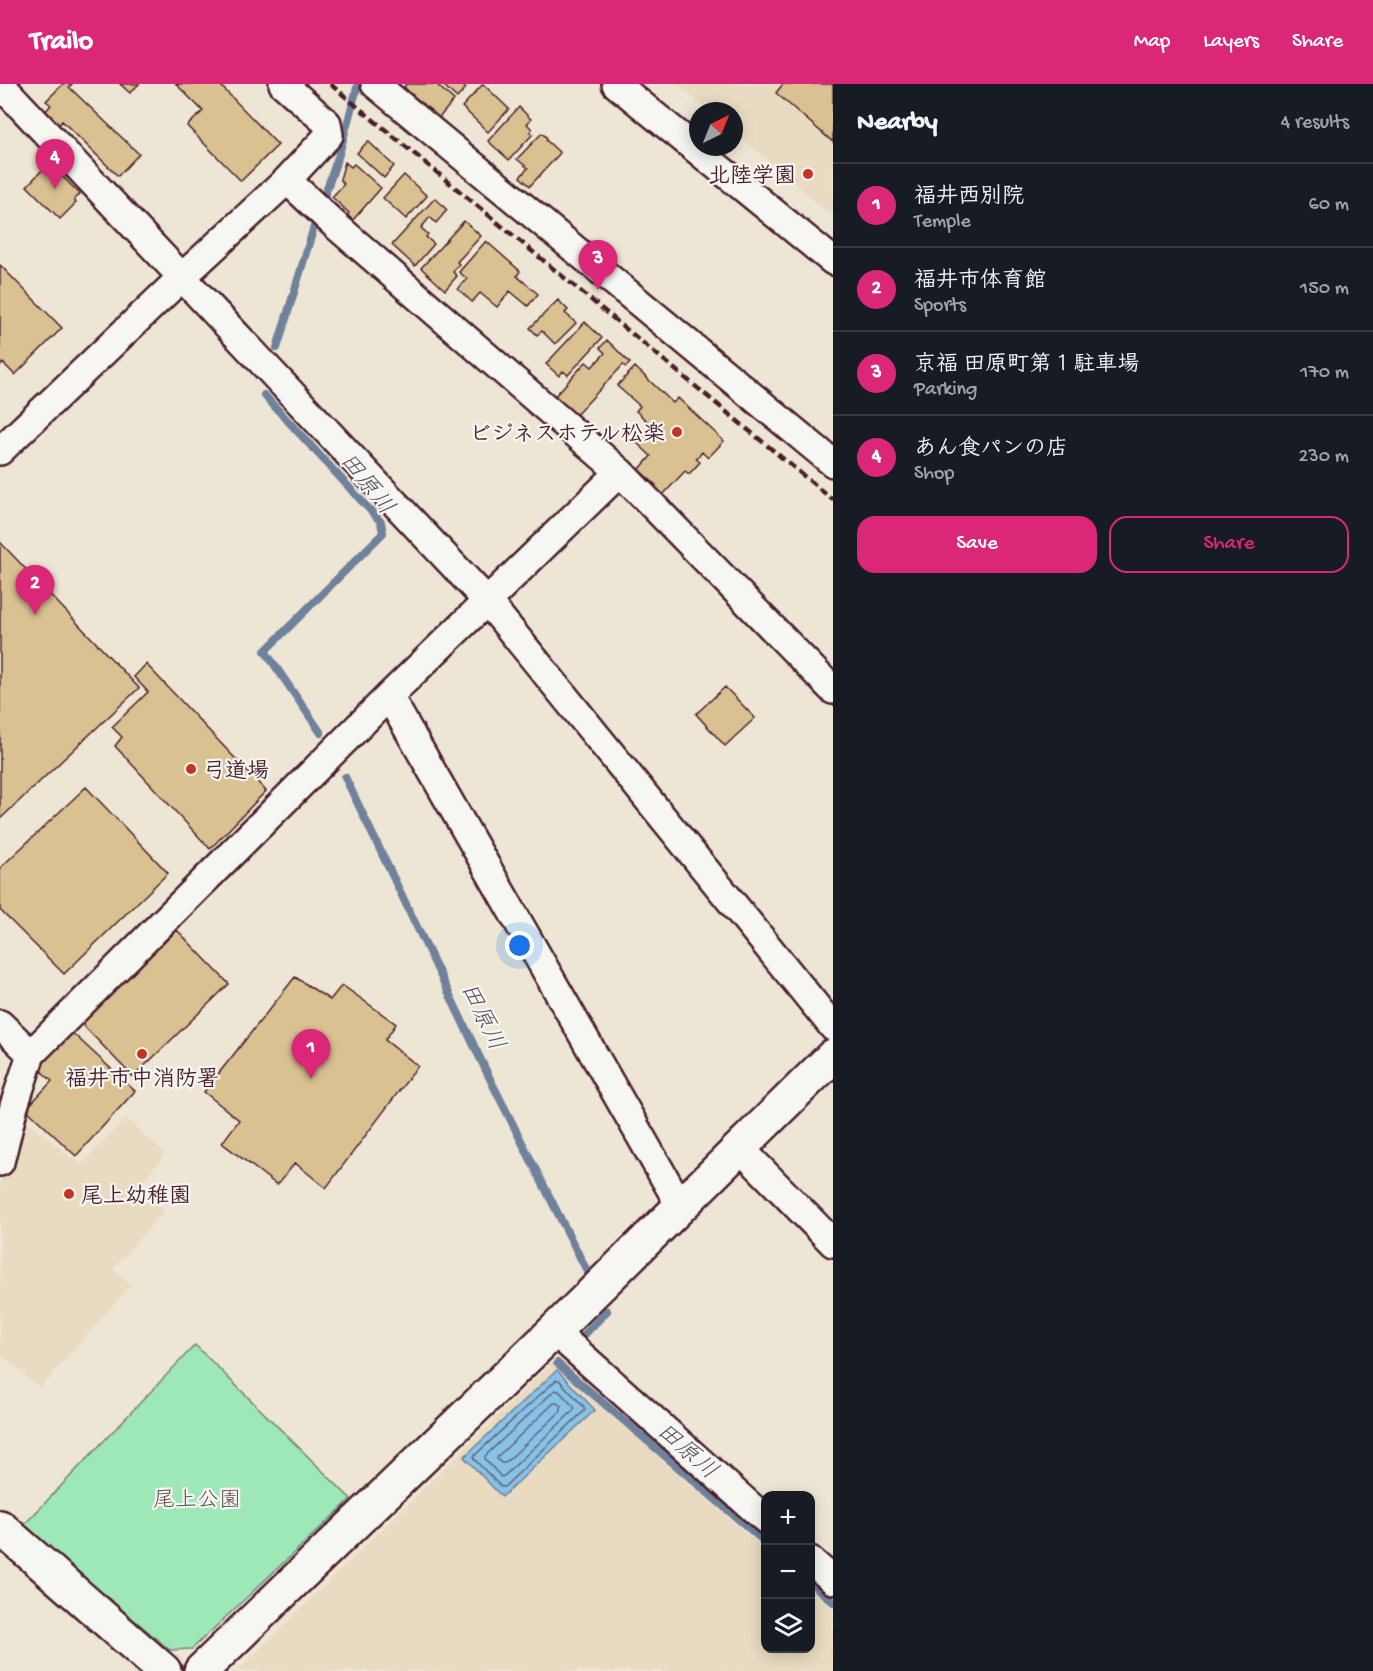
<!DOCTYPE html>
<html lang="en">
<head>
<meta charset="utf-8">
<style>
	:root { --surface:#171b24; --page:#20242c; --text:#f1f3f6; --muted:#9ea1a6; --line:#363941; --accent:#db2777 }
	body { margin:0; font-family:"Gochi Hand","Klee One",sans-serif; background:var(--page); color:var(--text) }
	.controls { position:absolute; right:18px; bottom:18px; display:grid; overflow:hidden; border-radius:12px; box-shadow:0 3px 15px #0003 }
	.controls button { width:54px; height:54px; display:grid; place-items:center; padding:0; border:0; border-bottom:2px solid var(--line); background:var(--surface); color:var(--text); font:30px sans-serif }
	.compass { position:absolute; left:689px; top:18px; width:54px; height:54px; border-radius:50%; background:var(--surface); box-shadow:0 3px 15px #0003; rotate:43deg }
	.you { position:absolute; left:520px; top:862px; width:21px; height:21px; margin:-15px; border:4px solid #fff; border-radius:50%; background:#1a73e8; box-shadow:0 0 0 9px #1a73e833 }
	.badge { display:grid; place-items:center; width:39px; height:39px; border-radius:50%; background:var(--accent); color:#fff; font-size:20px; font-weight:700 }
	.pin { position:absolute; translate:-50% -50px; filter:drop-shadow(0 2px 3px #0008) }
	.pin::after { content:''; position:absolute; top:32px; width:21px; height:18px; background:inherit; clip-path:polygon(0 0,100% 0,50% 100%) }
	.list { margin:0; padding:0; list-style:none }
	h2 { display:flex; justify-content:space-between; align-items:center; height:78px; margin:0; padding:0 24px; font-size:26px }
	h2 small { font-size:20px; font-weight:400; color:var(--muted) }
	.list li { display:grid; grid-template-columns:39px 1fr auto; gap:18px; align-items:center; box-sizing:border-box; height:84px; padding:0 24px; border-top:2px solid var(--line) }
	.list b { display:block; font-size:22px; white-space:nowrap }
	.list p { margin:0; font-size:20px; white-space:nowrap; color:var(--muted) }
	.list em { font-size:20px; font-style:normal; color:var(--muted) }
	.actions { display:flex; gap:12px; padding:18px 24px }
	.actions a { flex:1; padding:14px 0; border:2px solid var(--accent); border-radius:18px; text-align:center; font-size:21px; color:var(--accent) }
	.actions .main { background:var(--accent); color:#fff }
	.icon { flex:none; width:33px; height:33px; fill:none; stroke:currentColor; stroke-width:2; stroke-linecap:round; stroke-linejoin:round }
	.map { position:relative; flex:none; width:833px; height:1587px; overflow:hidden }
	header { display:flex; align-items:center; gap:36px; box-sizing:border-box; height:84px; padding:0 30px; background:var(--accent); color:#fff }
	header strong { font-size:28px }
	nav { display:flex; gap:33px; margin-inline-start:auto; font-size:21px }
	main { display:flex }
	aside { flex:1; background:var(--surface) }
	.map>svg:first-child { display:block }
</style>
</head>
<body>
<header>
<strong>Trailo</strong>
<nav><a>Map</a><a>Layers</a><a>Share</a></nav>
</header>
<main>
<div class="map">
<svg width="833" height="1587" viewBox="0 0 833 1587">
	<rect width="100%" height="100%" fill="#eee6d5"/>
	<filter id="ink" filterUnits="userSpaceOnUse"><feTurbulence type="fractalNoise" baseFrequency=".0167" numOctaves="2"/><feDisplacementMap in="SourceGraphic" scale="12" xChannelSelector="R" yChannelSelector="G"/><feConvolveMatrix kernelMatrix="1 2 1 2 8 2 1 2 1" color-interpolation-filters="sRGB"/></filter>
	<g filter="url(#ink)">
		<!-- built -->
		<path fill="#e8dbc1" d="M677,0h156v132l-99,-84v-21h-25z
			M126,1034l39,36 -27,34 26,23 -51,58 18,16 -91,103 -40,-34v-165l8,-43 21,-23 51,42z
			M552,1279l213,187 1,98h44l1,-58 22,20v61h-596z"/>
		<!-- green -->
		<path fill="#9ee8b7" stroke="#748471" stroke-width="1.5" d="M195,1261l156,154 -159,150 -22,1 -147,-124z"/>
		<!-- water -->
		<path fill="#87c3e7" stroke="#6f819c" stroke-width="1.5" d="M557,1286l38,40 -93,87 -38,-40z"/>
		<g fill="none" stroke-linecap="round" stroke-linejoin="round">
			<!-- shore -->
			<path stroke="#626176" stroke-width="1.5" d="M556,1296h3l25,27 1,3 -81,77h-3l-27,-28v-3z
				M555,1306l4,1 15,16v3l-70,66 -3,1 -16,-18v-3z
				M554,1319h3l4,3v5l-56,52h-4l-4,-4 1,-3z"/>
			<!-- stream -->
			<path stroke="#6f819c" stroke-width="8" d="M321,122l18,-52 19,-70
				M277,264l40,-131
				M264,311l117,127 2,11 -118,118 56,82
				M345,693l147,306 95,188
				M585,1250l22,-23
				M557,1279l209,180
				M810,1498l23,20"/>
		</g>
		<!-- building -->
		<path fill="#dac191" stroke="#4a1f2b" stroke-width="1.5" d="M63,0h9l-3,3 70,67 -21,22 -56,-55 -3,4 -14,-13 6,-7 -5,-4z
			M120,0h19l-9,9z
			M176,0h49l-3,3 56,58 -37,36 -54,-55 16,-15z
			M406,0h30l18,16 -16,19 -34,-32z
			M442,0h23l-2,2 3,2 -9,10z
			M483,0l26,25 -21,23 -26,-25z
			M783,0h50v58l-57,-49z
			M519,23l12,12 -4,5 5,5 -2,3 3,2 -24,26 -21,-19z
			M542,49l5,5 -1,2 14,13 -30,33 -10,-9 8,-9 -11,-9z
			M368,57l26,25 -10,12 -27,-25z
			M345,78l6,5 3,-3 27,24 -28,32 -6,-5 2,-2 -17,-16 12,-13 -4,-5z
			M49,79l31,31 -6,6 2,3 -16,16 -33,-33z
			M404,91l23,21 -21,23 -23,-21z
			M435,114l12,12 -11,13 -6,-6 -9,11 7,6 -2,3 8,7 -19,22 -23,-21z
			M464,137l17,15 -24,26 2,2 -6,8 4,4 -12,14 -24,-22z
			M486,157l34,30 -3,5 21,18 -10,12 -18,-15 -13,16 -17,-14 -8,9 -14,-13 9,-10 -8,-7z
			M0,181l62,63 -47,47 -12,-12 -3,3z
			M558,216l10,10 -3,3 11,10 -21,21 -13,-13 -5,4 -7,-7z
			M585,238l17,16 -34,37 -5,-4 -4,5 -13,-12z
			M607,256l23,23 -4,4 -3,-2 -48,51 -21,-19 32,-35 6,5 13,-14 -5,-5z
			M635,283l38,36 5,-5 46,43 -16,17 -6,-6 -6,7 4,3 -11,12 -4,-3 -23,25 -9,-8 3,-3 -17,-15 12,-14 -15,-14 16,-16 -16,-15 4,-5 -23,-20z
			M0,458l139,146 -139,131z
			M146,580l120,127 -56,58 -95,-103 7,-9 -10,-10 36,-35 -14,-15z
			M725,603l30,31 -30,28 -29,-32z
			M86,703l82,86 -104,101 -64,-64v-42z
			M177,846l52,54 -96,93 -52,-54z
			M295,893l35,23 12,-15 54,39 -11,16 33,26 -92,122 -31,-25 -18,22 -55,-42 17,-23 -35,-28z
			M66,943l69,64 -59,65 -50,-47 26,-28 -20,-18z"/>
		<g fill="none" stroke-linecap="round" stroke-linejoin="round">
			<defs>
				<path id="minor" d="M0,0l487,517 346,426
					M375,0l458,379
					M616,0l217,177
					M287,96l47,44 286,248 213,218
					M0,367l181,-173 106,-98 42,-45 -2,-12 -44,-39
					M389,612l292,511
					M0,940l31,30
					M741,1065l92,94
					M0,1078l14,-56 17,-52 358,-358 231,-224
					M554,1247l212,189
					M810,1476l23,20"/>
				<path id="tertiary" d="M0,1443l164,144
					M201,1587l353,-340 279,-275"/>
			</defs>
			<!-- minor casing -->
			<use href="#minor" stroke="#4a1f2b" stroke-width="32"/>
			<!-- tertiary casing -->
			<use href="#tertiary" stroke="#4a1f2b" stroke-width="38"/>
			<!-- minor -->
			<use href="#minor" stroke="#f6f6f2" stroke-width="27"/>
			<!-- tertiary -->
			<use href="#tertiary" stroke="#f6f6f2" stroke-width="33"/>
			<!-- rail -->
			<path stroke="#4a1f2b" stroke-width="4.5" stroke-dasharray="9 4.5" stroke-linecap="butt" d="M330,0l503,416"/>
		</g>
	</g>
	<!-- markers -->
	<g fill="#c8321e" stroke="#f6f6f2" stroke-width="2">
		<circle cx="808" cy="90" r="6"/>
		<circle cx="677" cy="348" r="6"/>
		<circle cx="191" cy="685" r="6"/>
		<circle cx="142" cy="970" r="6"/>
		<circle cx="69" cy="1110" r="6"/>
	</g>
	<g text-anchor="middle" stroke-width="4.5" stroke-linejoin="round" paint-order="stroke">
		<!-- poi labels -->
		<g font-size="22" font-weight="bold" fill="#4a1f2b" stroke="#f6f6f2" text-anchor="end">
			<text x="796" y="98">北陸学園</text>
			<text x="665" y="356">ビジネスホテル松楽</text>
			<text x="203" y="693" text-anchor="start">弓道場</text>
			<text x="142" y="1001" text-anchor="middle">福井市中消防署</text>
			<text x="81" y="1118" text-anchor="start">尾上幼稚園</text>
		</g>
		<!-- park labels -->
		<g font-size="22" fill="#5f514e" stroke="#f6f6f2">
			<text x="197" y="1422">尾上公園</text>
		</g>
		<!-- water labels -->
		<g font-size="24" font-style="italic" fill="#5c5063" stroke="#f6f6f2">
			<text transform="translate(368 399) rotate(51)" y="8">田原川</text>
			<text transform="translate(484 932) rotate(64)" y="8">田原川</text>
			<text transform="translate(688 1366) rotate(41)" y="8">田原川</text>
		</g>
	</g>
</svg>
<div class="controls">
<button>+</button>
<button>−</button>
<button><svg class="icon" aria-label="layers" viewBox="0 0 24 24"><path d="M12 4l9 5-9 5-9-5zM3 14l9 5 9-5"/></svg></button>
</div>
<svg class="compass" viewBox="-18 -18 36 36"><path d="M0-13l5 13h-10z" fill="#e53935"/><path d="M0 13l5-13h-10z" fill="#9ea1a6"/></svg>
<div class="you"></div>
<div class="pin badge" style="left:311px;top:995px">1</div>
<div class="pin badge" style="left:35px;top:531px">2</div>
<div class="pin badge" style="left:598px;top:206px">3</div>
<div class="pin badge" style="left:55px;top:105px">4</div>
</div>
<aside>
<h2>Nearby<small>4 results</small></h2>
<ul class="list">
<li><span class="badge">1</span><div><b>福井西別院</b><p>Temple</p></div><em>60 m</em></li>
<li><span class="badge">2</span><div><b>福井市体育館</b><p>Sports</p></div><em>150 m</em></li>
<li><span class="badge">3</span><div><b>京福 田原町第１駐車場</b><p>Parking</p></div><em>170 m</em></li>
<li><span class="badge">4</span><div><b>あん食パンの店</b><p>Shop</p></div><em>230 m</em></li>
</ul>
<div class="actions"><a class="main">Save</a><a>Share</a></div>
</aside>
</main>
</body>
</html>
